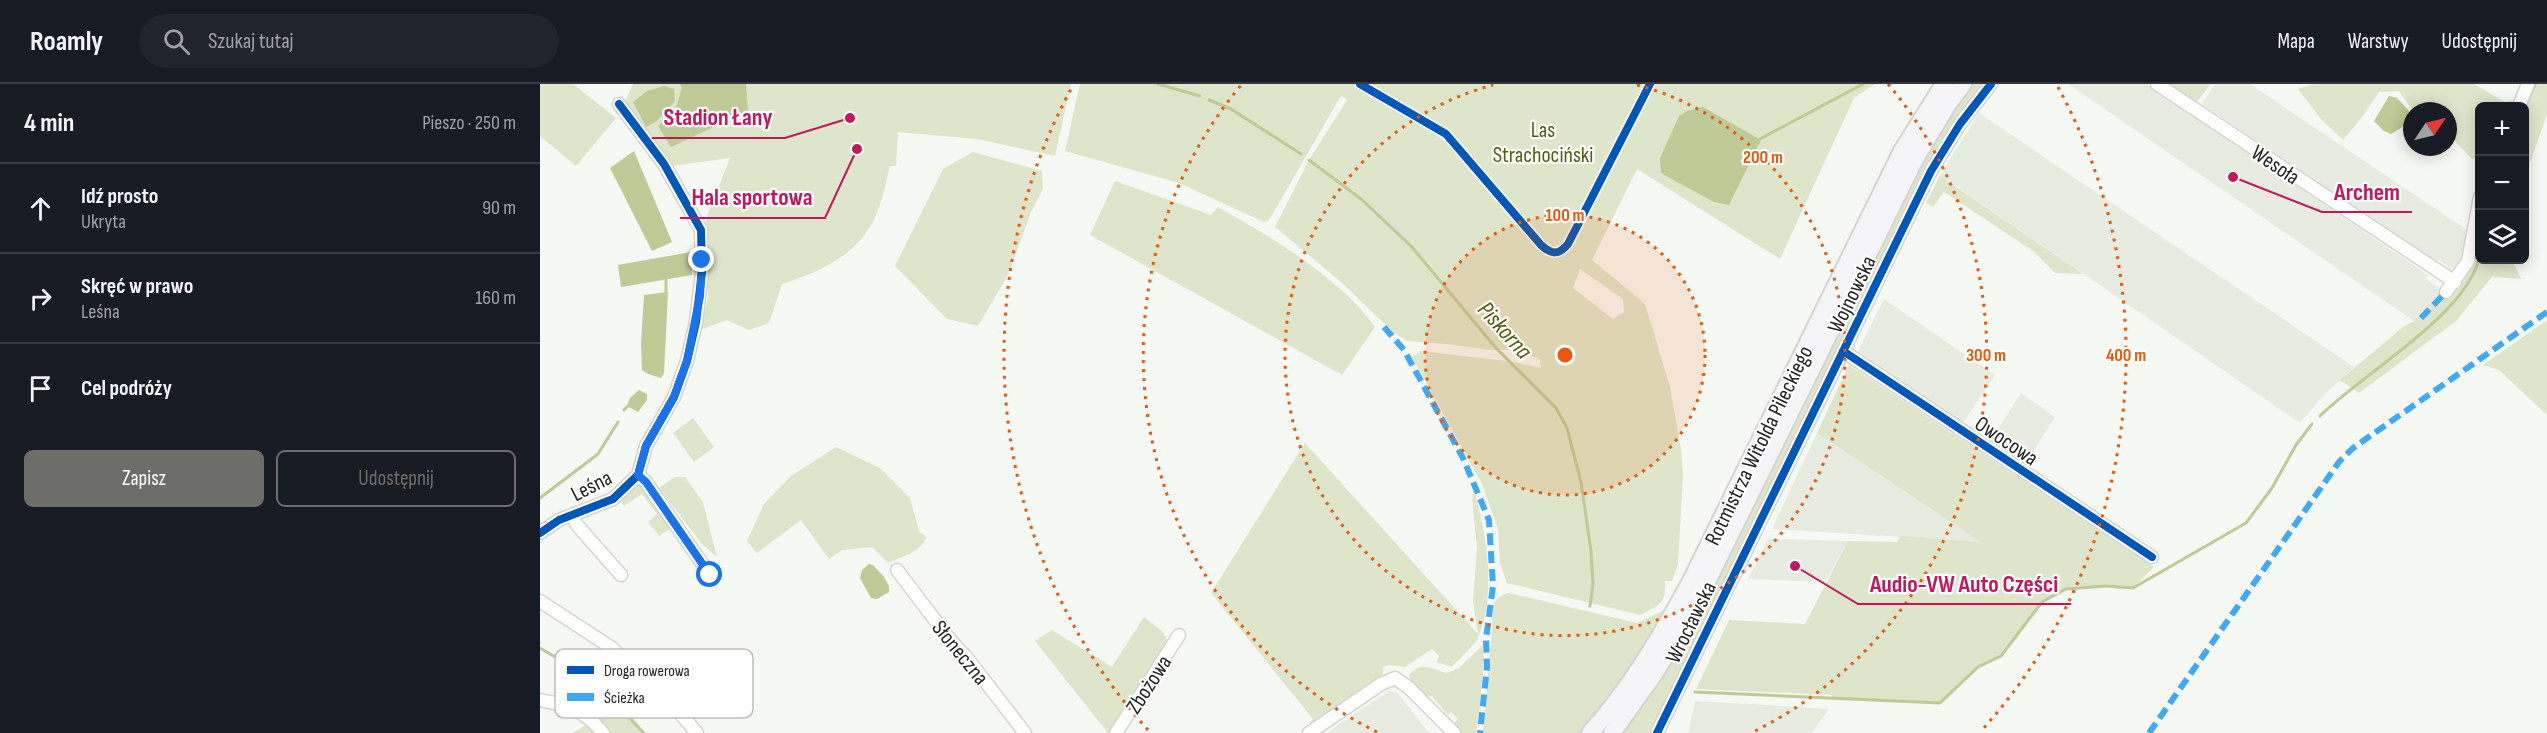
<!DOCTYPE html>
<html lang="pl">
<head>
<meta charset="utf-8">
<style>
	:root { --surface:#171b24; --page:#20242c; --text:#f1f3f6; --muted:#9ea1a6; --line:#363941; --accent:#6d6e6a }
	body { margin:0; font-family:"Sofia Sans Condensed",sans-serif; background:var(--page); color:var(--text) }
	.controls { position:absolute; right:18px; top:18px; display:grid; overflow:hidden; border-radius:9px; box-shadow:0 3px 15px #0003 }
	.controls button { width:54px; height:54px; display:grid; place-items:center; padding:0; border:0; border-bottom:2px solid var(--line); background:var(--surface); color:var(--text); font:30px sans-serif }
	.compass { position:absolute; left:1863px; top:18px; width:54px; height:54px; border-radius:50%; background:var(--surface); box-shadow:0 3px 15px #0003; rotate:55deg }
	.stop { position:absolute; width:18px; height:18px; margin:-14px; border:4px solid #1a73e8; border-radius:50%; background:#fff }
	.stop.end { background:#1a73e8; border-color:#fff; box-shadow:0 2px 6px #0008 }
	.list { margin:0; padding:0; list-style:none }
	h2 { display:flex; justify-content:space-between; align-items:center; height:78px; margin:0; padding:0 24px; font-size:26px }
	h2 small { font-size:20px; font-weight:400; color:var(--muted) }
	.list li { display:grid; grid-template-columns:39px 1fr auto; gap:18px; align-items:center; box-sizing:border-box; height:90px; padding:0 24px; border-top:2px solid var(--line) }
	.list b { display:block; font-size:22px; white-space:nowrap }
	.list p { margin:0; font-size:20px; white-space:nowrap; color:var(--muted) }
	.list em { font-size:20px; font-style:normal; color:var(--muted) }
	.actions { display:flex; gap:12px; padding:18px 24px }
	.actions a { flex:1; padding:14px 0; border:2px solid var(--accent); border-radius:9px; text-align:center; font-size:21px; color:var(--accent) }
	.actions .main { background:var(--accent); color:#fff }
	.icon { flex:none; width:33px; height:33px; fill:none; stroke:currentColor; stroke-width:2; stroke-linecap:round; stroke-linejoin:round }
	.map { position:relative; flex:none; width:2007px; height:649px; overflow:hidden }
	header { display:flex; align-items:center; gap:36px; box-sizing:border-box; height:84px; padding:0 30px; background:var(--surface); border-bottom:2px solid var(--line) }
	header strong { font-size:28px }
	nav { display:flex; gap:33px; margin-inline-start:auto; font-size:21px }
	.search { width:420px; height:54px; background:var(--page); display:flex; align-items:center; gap:15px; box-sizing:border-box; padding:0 21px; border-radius:33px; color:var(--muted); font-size:22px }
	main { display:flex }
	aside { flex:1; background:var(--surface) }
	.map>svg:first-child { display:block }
</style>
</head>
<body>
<header>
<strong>Roamly</strong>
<div class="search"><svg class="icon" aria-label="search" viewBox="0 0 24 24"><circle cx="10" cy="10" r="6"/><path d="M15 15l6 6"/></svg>Szukaj tutaj</div>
<nav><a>Mapa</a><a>Warstwy</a><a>Udostępnij</a></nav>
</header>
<main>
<aside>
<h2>4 min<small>Pieszo · 250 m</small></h2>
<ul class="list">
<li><svg class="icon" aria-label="ahead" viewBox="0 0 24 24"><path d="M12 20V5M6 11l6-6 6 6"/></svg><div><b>Idź prosto</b><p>Ukryta</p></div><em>90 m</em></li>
<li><svg class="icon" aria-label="right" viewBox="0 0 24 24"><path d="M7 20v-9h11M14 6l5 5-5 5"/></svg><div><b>Skręć w prawo</b><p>Leśna</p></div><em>160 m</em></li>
<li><svg class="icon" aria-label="arrive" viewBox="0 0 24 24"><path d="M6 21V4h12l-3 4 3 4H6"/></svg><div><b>Cel podróży</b></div></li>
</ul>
<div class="actions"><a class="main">Zapisz</a><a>Udostępnij</a></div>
</aside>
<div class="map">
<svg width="2007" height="649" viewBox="0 0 2007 649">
	<rect width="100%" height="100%" fill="#f6f8f3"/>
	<!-- built -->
	<path fill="#e8ece0" d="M1528,0h79l281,191 -3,3 18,13 -29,30z
		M1675,0h35l220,148 -5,28 -7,13 -19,-13 -3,3 -234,-159z
		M1439,29l375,254 -32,30 -22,26 -360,-248z
		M1344,215l111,76 -32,48 -106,-70z
		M1481,309l34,24 -30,47 -35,-23z
		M1277,349l165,109 -210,-13z
		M1228,455h16l64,2 -23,41 -77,-3z
		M849,607l8,1 32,41h-103z
		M1155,617l72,4 62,4 -17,24h-124z"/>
	<!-- green -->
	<path fill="#dee5ca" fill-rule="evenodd" d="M0,0h33l43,34 -40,48 -36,-30z
		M93,0h438l-16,72 -78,-17 -79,-7 -2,34h-6c-4,16 -7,33 -14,49 -16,39 -56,57 -94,69l-13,39 -20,7 -22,-10 -27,10 8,-33 -4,-56 3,-25 23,-58 -58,8 -4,-8 -44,-54z
		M540,0h275l89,52 95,111c12,11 21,11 32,-2l82,-161h222l-21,14 -74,161 -143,-90 -45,91 51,42 3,5 24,80 11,63 2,25 -5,89 -6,17h-7c1,24 -6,24 -25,34l-133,-32 -7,-20 -2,-34 -16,-45 -70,-127 10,-6 7,1 85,10 27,6 -1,-9 -26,-9h-24l-43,-6 -40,-3 -14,-9 -53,-51 -65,-54 34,-67 38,-60 -5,-4 -3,3 -67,116 -4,6 -4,1 -85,-39 -114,-32zM1040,185l43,30 1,13 -11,7 -40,-31z
		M825,0h281l-80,158 -10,9 -5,-1 -8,-7 -96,-111z
		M1431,0h14l-10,12 -322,637h-35l305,-577z
		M1628,0h43l-15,19z
		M1773,0h161l31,18 20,-4 6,-14h16v30l-16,46 -6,11 -1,-65h-44l-1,50 -7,3 -19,-20 -5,-1v-27h-35l-14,-20 -20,1 -17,25 -19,23 -22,-21 -23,-30z
		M433,68l69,19 1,18 -12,23 -22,61 -31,53 -31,-7 -52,-53 48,-97z
		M1400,91l9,7 134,92 -28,-1 -22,-22 -89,-59 -11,15 -7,-4z
		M575,97l96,34 7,-8c53,30 121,70 157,120l-33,48 -252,-140z
		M1939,133l1,43h32l9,19 -29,-2 -36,44 -97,72 -19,-13 63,-53 11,-6 29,-30h8z
		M2007,236v95l-48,-45 -16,-5z
		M1309,281l305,202 -21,21 -27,-2 -40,3 -24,13 -41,54 -23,11 -38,36 -108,-5v-3l-136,-6 33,-69 76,4 43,-83 49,1 3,-6 81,6 -164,-109z
		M153,334l21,29 -20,15 -21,-29z
		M765,359l173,191 -5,-32 4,-55 -5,-48 2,-8c13,42 23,108 3,149 -2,4 -20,21 -25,27l-16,-5 3,-6 -7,-7 -27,18 -15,-2 -7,2v11l-71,48 -3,-3 4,-4 -102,-126z
		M296,363l44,21 30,30 9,33 7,6c-4,15 -25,20 -38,26l-16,-16 -30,3 -13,9 -28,-39 -44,33 -10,-12 17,-37 27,-28z
		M135,393h10l18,25 14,55 -15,-13 -43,-56z
		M96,400h5l32,43 -14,9 -11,-14 9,-8 -15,-20 -18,12 -4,-7z
		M969,509l128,30 30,-14 -10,23 -73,101h-101l11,-131 10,-8z
		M604,533l19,15 5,10 -56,91h-4l-73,-92 17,-11 60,37z
		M943,561l1,18 -6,61 -2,9h-14l-9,-9 5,-5 -7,-7 -3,3 -16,-19 -7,1 -15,-16 -1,-6c13,-15 22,-6 38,-2l12,-5z
		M77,620l7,3 21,26h-73l35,-20z"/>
	<!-- water -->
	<path fill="#bfca97" d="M140,0h66l2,27 -77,36 -13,-21 18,-18 6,-21z
		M124,2l10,3 1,12 -18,20 -11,6 -13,-25 14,-11z
		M1849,12l8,2 12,13 -3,14 -15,9 -7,-3 -10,-10z
		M1163,23l58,33 -32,65 -15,-3 -53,-29 -1,-15 19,-42 8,-5z
		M94,67l38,91 -20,9 -42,-83z
		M151,168l1,23 -71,12 -3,-22z
		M128,208l-4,81 -3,5 -13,-4 -6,-4 -1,-27 3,-48z
		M99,306l8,4v6l-9,12 -11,-6 3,-8z
		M329,480l4,1 11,12 5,9v6l-12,7 -6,-1 -11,-20 2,-8z"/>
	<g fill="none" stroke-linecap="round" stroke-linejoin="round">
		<!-- stream -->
		<path stroke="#bfca97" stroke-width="3" d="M618,0l42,12
			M669,16l22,9 70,45
			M1984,26l11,-26
			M1220,55l103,-55
			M769,76l52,39 50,47 85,102 60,60 11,20 14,54 10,69 2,33 -3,22
			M126,208v-13
			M84,326l5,-5
			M1780,332c43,-43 152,-104 160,-163
			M0,414l58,-44 20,-32
			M0,564l15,9
			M19,575l13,8
			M35,585l19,14
			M56,600l16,15
			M1155,608l245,11 38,-36 23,-11 41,-54 24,-13 40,-3 27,2 113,-65 26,-35 24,-43 16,-21
			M75,619l29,30"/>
		<defs>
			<path id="minor" d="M1617,0l298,198
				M1979,22l9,-22
				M1906,208l22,-31 12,-64
				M1303,267l309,206
				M98,391l8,7 64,93
				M32,431l5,10 44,50
				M0,449l19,-13 54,-21 25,-24 8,-29 28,-49 13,-36 9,-39 6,-50 -1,-42 -37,-66 -45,-60
				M357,486l54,71 16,17 58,75
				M0,517l72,47 54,49 31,36
				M0,616c27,5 46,11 63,33
				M576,649l63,-98
				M769,649l72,-49 14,-6 13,9 46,46
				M1117,649l274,-562 29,-47 31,-40"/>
			<path id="major" d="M1050,649c41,-45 72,-99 101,-152l211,-430 42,-67
				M1072,649l42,-59 40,-66 221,-449 33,-55 15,-20"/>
		</defs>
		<!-- minor casing -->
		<use href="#minor" stroke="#d4d5d1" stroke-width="15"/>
		<!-- major casing -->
		<use href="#major" stroke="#d4d5d3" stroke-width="20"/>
		<!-- minor -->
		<use href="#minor" stroke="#fefefd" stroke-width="12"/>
		<!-- major -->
		<use href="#major" stroke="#f5f5f8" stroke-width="16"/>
		<!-- quiet -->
		<path stroke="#3fa9f5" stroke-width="6" stroke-dasharray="12 6" stroke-linecap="butt" d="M1881,234l25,-26
			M844,243l20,23 59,108 26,62 4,66 -7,53 1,28 -7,66
			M1609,649l190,-271 14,-14 194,-136"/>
		<defs>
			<path id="cycleway" d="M820,0l86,50 95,111c11,10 18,10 27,-1l82,-160
				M1303,267l309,206
				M0,449l19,-13 54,-21 25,-24 8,-29 28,-49 13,-36 9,-39 6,-50 -1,-42 -37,-66 -45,-60
				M1117,649l274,-562 29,-47 31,-40"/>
		</defs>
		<!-- cycleway casing -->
		<use href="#cycleway" stroke="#fff" stroke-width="11"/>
		<!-- cycleway -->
		<use href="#cycleway" stroke="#0057b8" stroke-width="8"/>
	</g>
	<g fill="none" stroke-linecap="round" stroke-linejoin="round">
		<!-- route -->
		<path stroke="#1a73e8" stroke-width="8" d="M162,176l-2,36 -13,65 -13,36 -28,49 -8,29 8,7 64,93"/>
	</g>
	<!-- distance rings -->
	<circle cx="1025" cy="271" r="140" fill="#e8590c" fill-opacity=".12"/>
	<g fill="none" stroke="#e8590c" stroke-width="3" stroke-dasharray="3 6">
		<circle cx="1025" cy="271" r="140"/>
		<path d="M1097 1A280 280 0 1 1 953 1"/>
		<path d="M837 648A421 421 0 0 1 702 0M1348 0A421 421 0 0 1 1213 648"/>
		<path d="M608 646A561 561 0 0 1 532 3M1518 3A561 561 0 0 1 1442 646"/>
	</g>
	<g text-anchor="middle" stroke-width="4.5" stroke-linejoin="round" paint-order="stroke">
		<!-- park labels -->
		<g font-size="22" fill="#525f0e" stroke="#fff">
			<text x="1003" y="53">Las<tspan x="1003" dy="25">Strachociński</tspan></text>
		</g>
		<!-- street labels -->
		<g font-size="22" fill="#232421" stroke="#fff">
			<text transform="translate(1736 80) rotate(34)" y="8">Wesoła</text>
			<text transform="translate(1311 210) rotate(-64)" y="8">Wojnowska</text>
			<text transform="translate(1467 356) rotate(34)" y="8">Owocowa</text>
			<text transform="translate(1218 361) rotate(-64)" y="8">Rotmistrza Witolda Pileckiego</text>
			<text transform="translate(51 401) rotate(-27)" y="8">Leśna</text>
			<text transform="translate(1150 538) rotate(-64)" y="8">Wrocławska</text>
			<text transform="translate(421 568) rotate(51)" y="8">Słoneczna</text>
			<text transform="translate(608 600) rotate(-57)" y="8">Zbożowa</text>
		</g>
		<!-- water labels -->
		<g font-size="24" font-style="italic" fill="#505d0c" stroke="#fff">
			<text transform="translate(965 246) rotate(48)" y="8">Piskorna</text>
		</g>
	</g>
	<!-- legend -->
	<rect x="15" y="565" width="198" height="69" rx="9" fill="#fff" stroke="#bdbdbc" stroke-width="1.5"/>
	<rect x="27" y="582" width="27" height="8" fill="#0057b8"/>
	<rect x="27" y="609" width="27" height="8" fill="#3fa9f5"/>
	<g font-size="16" fill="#232421">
		<text x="64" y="592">Droga rowerowa</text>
		<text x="64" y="619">Ścieżka</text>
	</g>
	<circle cx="1025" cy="271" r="9" fill="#e8590c" stroke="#fff" stroke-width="3"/>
	<g font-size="18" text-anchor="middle" font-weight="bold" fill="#e8590c" stroke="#fff" stroke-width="4.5" stroke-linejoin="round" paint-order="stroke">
		<text x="1223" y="79">200 m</text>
		<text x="1025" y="137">100 m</text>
		<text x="1446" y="277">300 m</text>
		<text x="1586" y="277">400 m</text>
	</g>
	<!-- callouts -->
	<path fill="none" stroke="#c2185b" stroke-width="2" d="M310 34L245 54H112M1693 93L1782 128H1872M317 65L285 134H140M1255 482L1318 520H1531"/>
	<g fill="#c2185b" stroke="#fff" stroke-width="2">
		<circle cx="310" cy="34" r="6"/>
		<circle cx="1693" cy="93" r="6"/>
		<circle cx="317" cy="65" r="6"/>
		<circle cx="1255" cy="482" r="6"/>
	</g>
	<g font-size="24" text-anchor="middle" font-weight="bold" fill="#c2185b" stroke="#fff" stroke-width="4.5" stroke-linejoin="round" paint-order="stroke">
		<text x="178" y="41">Stadion Łany</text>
		<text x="1827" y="116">Archem</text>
		<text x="212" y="121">Hala sportowa</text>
		<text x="1424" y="508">Audio-VW Auto Części</text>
	</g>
</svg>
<div class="controls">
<button>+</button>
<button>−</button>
<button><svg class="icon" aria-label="layers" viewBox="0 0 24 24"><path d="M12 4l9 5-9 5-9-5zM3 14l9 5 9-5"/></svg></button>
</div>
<svg class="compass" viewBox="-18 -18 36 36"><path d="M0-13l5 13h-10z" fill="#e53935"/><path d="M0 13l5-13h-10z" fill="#9ea1a6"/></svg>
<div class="stop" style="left:170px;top:491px"></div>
<div class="stop end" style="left:162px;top:176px"></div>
</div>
</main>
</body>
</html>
